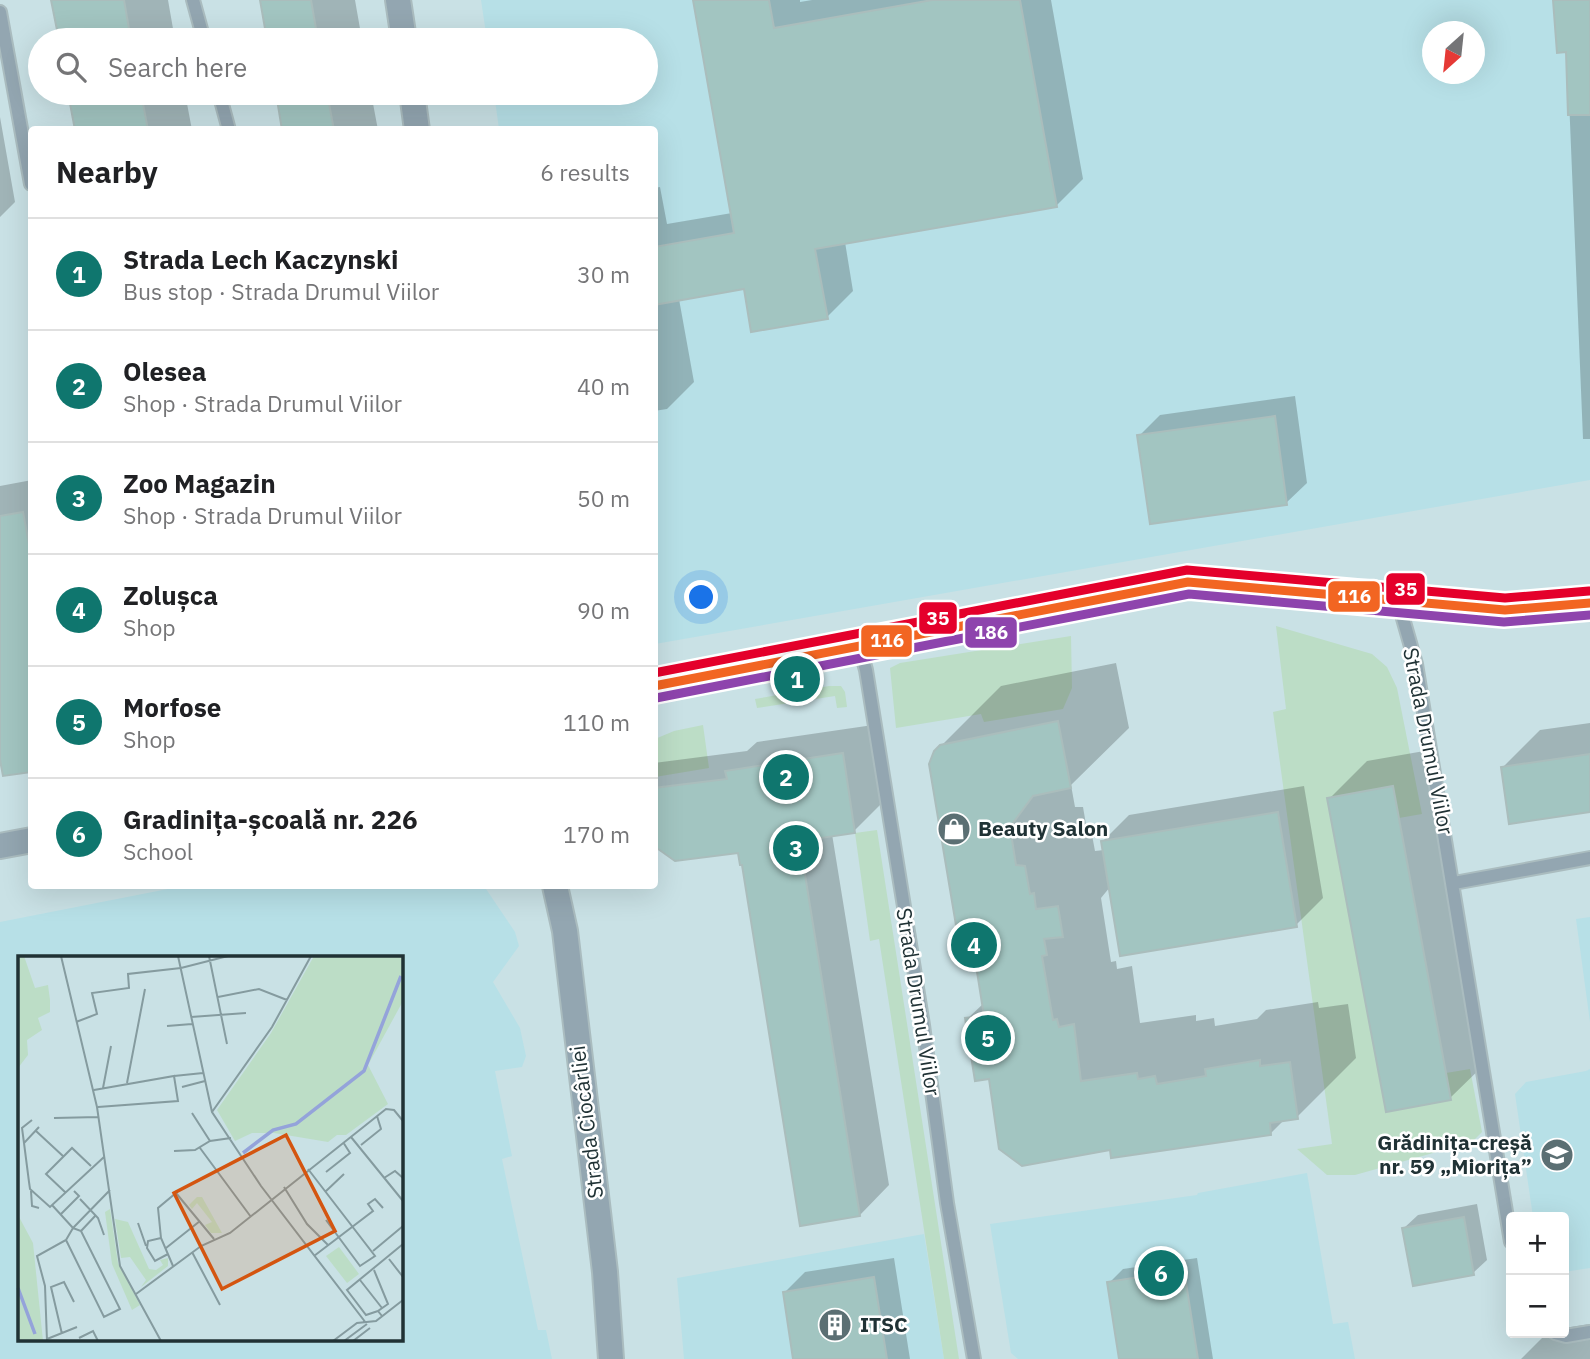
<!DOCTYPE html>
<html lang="en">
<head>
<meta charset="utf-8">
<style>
	:root { --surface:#fff; --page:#f6f6f6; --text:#202124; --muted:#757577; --line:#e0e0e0; --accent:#0f766e }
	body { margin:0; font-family:"IBM Plex Sans",sans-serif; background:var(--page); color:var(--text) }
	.controls { position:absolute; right:21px; bottom:21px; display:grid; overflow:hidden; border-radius:7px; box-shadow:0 7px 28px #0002 }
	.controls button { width:63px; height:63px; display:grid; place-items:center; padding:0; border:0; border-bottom:2px solid var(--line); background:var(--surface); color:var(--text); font:35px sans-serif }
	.compass { position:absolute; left:1422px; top:21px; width:63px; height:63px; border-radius:50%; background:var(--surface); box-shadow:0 7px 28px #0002; rotate:207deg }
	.you { position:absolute; left:702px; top:598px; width:24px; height:24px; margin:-18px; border:5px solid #fff; border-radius:50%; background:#1a73e8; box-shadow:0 0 0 10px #1a73e833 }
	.badge { display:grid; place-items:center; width:46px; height:46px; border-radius:50%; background:var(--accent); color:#fff; font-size:23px; font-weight:700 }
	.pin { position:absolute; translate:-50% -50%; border:4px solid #fff; box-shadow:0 2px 7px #0006 }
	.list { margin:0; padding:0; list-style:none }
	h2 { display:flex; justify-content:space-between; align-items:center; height:91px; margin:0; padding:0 28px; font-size:30px }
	h2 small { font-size:23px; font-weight:400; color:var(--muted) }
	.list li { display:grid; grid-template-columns:46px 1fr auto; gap:21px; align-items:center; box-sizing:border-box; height:112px; padding:0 28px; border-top:2px solid var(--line) }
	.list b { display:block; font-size:26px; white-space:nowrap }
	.list p { margin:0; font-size:23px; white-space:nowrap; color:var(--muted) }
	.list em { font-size:23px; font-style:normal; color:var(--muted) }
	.icon { flex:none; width:38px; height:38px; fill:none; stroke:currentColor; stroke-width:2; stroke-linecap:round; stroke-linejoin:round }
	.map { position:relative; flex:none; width:1590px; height:1359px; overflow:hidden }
	.search { position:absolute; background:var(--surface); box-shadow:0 7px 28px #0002; left:28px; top:28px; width:630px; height:77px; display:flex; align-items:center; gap:18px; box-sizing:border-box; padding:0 24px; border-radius:38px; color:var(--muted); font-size:26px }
	.panel { position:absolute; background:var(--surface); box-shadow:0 7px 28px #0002; left:28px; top:126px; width:630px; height:763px; border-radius:7px }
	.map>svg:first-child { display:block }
</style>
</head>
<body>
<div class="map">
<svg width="1590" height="1359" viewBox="0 0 1590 1359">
	<rect width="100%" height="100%" fill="#c9e1e5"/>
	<!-- built -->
	<path fill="#b7e0e7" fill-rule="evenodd" d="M481,0h1109v480l-935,164 -1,-514 -155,-1 -5,-36h152v-53h-159zM1432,32h42v42h-42z
		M183,886h301l31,46 4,14 -26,36 27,46 6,28 -4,11 -27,4 17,85 -10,3 36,171h8l6,29h-552v-437zM401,958v382h-382v-382z
		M1590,917v105l-14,-103z
		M1590,1069v199l-26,4v-55h-31l-18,-123 11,-12 60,-11z
		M1307,1173l26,151 15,-2 7,37h-337l-7,-6 -21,-129 207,-29 1,-2z
		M924,1234l20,125h-260l-7,-81z"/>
	<!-- green -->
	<path fill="#bcddc6" d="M1276,626l96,28 15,13 10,21 25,126 -23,4 52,282 -5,-27 24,-4 12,63 -10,10 -117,33h-28l-30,-26 35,-5 -59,-432 13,-3z
		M1071,636l1,52 -9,21 -79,13 -3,-8 -85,14 -6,-60 10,-5z
		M829,686h12l4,6 2,15 -10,1 -2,-12 -78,12 -2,-9z
		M703,725l6,43 -54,9v-38l19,-8z
		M877,830l82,529h-15l-65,-420 -9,2 -15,-108z"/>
	<!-- shadow -->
	<path fill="#0003" d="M53,0h115l7,40h-114z
		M261,0h94l7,40h-94z
		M695,0h105v2l12,-2h239l32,179 -27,27 -211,36 8,49 -26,26 -82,-30 -66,12 15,83 -27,27 -13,2v-223l6,-1 7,37 65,-11z
		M1554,0h36v439h-7l-16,-389z
		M70,93h115l7,37h-115z
		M278,93h93l7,37h-94z
		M0,117l15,85 -15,15z
		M1295,396l12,87 -21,20 -147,-67 21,-21z
		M32,480v290l-32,-20v-264z
		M1116,663l13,65 -58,57 4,22h8l5,29 4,-1 3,16 9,-1 -2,-8 27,-27 175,-29 19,112 -27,27 -186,-38 -9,11 10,64 5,-1 1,8 15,-3 8,57 56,-8v6l18,-3 1,8 42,-7 9,-9 52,-8 1,6 29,-4 8,54 -59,59 -12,2 -15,15 -158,14 -122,-71 -23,-58 17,-16 -49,-251 66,-66z
		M1590,723v88l-88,-43 38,-38z
		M873,725l11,76 -30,30 -22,3 57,351 -29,30 -120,-364 -86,-7v-81l93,-12 10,-9z
		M1430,750l58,311 -38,37 -121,-299 38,-38z
		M1477,1204l10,56 -14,13 -69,-45 14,-13z
		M894,1258l16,101h-115l-10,-67 20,-20z
		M1197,1258l16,101h-92l-12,-76 14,-14z
		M1590,1324v35h-69l26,-26h17v-5z"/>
	<!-- building -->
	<path fill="#a2c5c1" stroke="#aabdbc" stroke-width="2" d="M51,0h73l7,40h-72z
		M260,0h51l7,40h-51z
		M693,0h76l5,28 158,-28h88l37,207 -242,42 13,70 -77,13 -7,-43 -90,16v-58l80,-14z
		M1553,0h37v115h-22l-2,-63 -9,1z
		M68,93h73l7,37h-73z
		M276,93h51l7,37h-52z
		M1275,416l12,89 -137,19 -13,-89z
		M23,512l9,48v212l-29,4 -3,-16v-244z
		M1058,721l13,67 -38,8 -23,31 6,38 9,1 5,28 4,-1 2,16 22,-3 5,31 -19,2 3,16 -5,1 11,64 4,-1 2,8 15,-3 7,57 56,-8 1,6 17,-3 2,8 49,-8 -1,-7 55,-9v6l30,-4 8,57 -28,4 1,12 -160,23 -1,-8 -88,16 -23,-17 -10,-70 -14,2 -10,-63 19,-2 -9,-57 -13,2 -33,-197 5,-13 6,-6z
		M843,753l12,80 -48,7 3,15 -8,1 58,360 -60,10 -58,-361h-2l-2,-12 -63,8 -21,-15v-58l73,-9 -2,-8z
		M1590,754v58l-81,12 -8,-57z
		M1393,786l58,314 -65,12 -59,-314z
		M1278,812l19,115 -177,29 -19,-115z
		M1464,1217l10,58 -61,11 -11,-58z
		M1184,1270l14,89h-79l-12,-77z
		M874,1277l13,82h-94l-10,-67z"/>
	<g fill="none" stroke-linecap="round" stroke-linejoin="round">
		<defs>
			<path id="service" d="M193,0l11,40
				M0,12l31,172
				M219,93l10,37
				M1398,601l18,63 95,578
				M859,645l7,25 57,355 24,178 27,156
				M1454,883l136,-25
				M1555,1333l11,3 24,-4"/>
			<path id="minor" d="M398,0l6,40
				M412,93l5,37
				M654,686l534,-104 317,28 85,-7
				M0,846l32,-6
				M555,886l10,45 40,341 6,87"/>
		</defs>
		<!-- service casing -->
		<use href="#service" stroke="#aabcbf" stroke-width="16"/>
		<!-- minor casing -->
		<use href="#minor" stroke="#aabcbf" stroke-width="28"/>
		<!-- service -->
		<use href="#service" stroke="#93a6b1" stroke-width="12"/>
		<!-- minor -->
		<use href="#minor" stroke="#93a6b1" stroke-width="24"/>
		<defs>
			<path id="bus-1" d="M654,686l534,-104 317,28 85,-7"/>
			<path id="bus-2" d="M656,698l533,-104 315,28 86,-7"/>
			<path id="bus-3" d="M654,673l533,-103 318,28 84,-7"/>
		</defs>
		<!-- bus-1 casing -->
		<use href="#bus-1" stroke="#fff" stroke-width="14"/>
		<!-- bus-2 casing -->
		<use href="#bus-2" stroke="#fff" stroke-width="14"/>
		<!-- bus-3 casing -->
		<use href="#bus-3" stroke="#fff" stroke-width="14"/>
		<!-- bus-1 -->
		<use href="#bus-1" stroke="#f26522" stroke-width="9"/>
		<!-- bus-2 -->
		<use href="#bus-2" stroke="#8e44ad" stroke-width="9"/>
		<!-- bus-3 -->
		<use href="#bus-3" stroke="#e4002b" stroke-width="9"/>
	</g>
	<!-- icons -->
	<defs>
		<symbol id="shop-disc" viewBox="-11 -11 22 22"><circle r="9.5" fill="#5b6f73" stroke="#fff"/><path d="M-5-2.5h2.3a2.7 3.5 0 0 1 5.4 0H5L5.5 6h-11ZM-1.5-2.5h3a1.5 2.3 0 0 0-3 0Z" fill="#fff"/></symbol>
		<symbol id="school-disc" viewBox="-11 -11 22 22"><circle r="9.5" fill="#5b6f73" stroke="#fff"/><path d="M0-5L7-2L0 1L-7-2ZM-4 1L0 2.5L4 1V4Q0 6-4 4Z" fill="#fff"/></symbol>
		<symbol id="building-disc" viewBox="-11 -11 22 22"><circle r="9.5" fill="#5b6f73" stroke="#fff"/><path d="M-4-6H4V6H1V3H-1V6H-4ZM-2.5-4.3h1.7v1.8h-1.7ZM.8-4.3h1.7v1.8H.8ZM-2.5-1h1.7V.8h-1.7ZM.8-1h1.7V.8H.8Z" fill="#fff"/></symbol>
	</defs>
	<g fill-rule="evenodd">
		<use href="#shop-disc" x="935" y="810" width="38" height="38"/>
		<use href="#school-disc" x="1538" y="1136" width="38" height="38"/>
		<use href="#building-disc" x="816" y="1306" width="38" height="38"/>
	</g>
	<g text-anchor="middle" stroke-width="5" stroke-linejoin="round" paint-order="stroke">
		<!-- street labels -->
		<g font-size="21" fill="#203235" stroke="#fff">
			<text transform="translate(1428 741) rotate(79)" y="7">Strada Drumul Viilor</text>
			<text transform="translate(918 1002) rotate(81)" y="7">Strada Drumul Viilor</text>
			<text transform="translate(587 1122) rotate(-97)" y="7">Strada Ciocârliei</text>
		</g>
		<!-- poi labels -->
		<g font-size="21" font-weight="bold" fill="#203235" stroke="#fff" text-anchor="start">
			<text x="978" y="836">Beauty Salon</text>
			<text x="1532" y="1150" text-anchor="end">Grădinița-creșă<tspan x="1532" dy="24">nr. 59 „Miorița”</tspan></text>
			<text x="860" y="1332">ITSC</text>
		</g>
	</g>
	<!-- overview -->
	<g transform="translate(18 956)">
		<rect width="385" height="385" fill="#c9e1e5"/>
		<path d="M0,0h6l11,32 13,-3 2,15v12l-12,6 4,12 -15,10 1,15 -10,13zM296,0h89v45l-35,64 20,39 -42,31h-9l-9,7 -54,-9h-22l-17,8 -18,-31 54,-77zM179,241h5l20,36h-11l-6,-8 7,-3 -15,-19 -5,6 -3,-4zM92,253l8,54 22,42 -8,5 -20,-46 -7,-52zM0,259l15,28 10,98h-25zM97,263l13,3 21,47 7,1 7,-5 -3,-5 8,-2v8l-27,21 5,-7 -16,-23 -9,1zM321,291l20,27 -12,9 -21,-27z" fill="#bcddc6"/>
		<path fill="none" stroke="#94a3da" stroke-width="3.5" d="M225,197l30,-23 23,-6 68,-53 37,-95M0,332l17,46"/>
		<path fill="none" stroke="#859b9f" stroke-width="2" d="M43,0l36,151 23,159 41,75M160,0l34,156 49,74 105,137M191,0l18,88M200,41l41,-8 28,11M173,61l55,-4M58,66l21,-8 -5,-21 37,-5 -1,-14 53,-6 47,-12M149,70l25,-2M156,120l29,-3M109,127l18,-94M164,131l23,-6M85,132l8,-42M76,134l80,-14 4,25 -80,6M194,156l60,-85 39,-71M174,157l18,28M36,162l45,-1M21,171l-15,16 5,39 1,7 20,18 54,-50M18,175l28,26M333,181l52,64M6,187l-2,-15 10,-8M343,189l20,-16 -4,-13M182,192l51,69M156,195l21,-1 15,-9 21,-3M290,213l67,87 -15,10 -34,-46M308,216l24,-19 -7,-11M366,222l11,-7 8,7M266,231l23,37 21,21M13,235l1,15 7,2M47,236l-19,-18 26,-26 19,18M307,236l19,-18M62,243l18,19 6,17M34,249l21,23 37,-38M43,258l18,-18 -5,-5M120,267l8,23M63,275l15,-16M143,282l-13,3 -1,7 8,13 13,-7M148,292l34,-27M355,295l30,-25M174,296l28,53M296,300l59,-45 -5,-7 7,-5 8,9M371,303l14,18M155,310l-12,-28 -3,-30 18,-15 38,46M356,314l14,34 -10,7 4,5M342,324l22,28M118,338l65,-48 29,-13 156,-124 8,1 9,11M360,355l-12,4 -19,-25 56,-46M44,378l-11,-47 13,-5 10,20M61,382l14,-7 5,10M29,383l30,-12M29,385l-2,-55 -8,-30 29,-16 7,-12 8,3 39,78 -16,8 -38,-77M315,385l24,-18 19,-2 27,-21M326,385l23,-17M335,385l17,-13"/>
		<path fill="#d45510" fill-opacity="0.15" stroke="#d45510" stroke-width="3.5" d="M268,179l49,96 -113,58 -48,-96z"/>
		<rect width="385" height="385" fill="none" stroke="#203235" stroke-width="3.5"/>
	</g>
	<g stroke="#fff" stroke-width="2.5">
		<rect x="1385" y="572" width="41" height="34" rx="7" fill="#e4002b"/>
		<rect x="1327" y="580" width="54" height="33" rx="7" fill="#f26522"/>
		<rect x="918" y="601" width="40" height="34" rx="7" fill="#e4002b"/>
		<rect x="964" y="616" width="54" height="33" rx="7" fill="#8e44ad"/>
		<rect x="860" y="624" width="53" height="34" rx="7" fill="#f26522"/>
	</g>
	<g font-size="19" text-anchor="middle" font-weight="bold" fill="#fff">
		<text x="1406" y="596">35</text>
		<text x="1354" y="603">116</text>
		<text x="938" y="625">35</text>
		<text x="991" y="639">186</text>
		<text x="887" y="647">116</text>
	</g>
</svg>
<div class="controls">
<button>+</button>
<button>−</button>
</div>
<svg class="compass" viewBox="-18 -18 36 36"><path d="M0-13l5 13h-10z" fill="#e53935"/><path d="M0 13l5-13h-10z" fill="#757577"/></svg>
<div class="you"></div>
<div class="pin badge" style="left:797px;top:679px">1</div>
<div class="pin badge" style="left:786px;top:777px">2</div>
<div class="pin badge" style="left:796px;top:848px">3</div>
<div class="pin badge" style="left:974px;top:945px">4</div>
<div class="pin badge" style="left:988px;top:1038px">5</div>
<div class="pin badge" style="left:1161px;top:1273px">6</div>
<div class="search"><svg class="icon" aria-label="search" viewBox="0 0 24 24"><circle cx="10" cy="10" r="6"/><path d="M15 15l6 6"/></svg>Search here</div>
<section class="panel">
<h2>Nearby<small>6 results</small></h2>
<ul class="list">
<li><span class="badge">1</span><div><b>Strada Lech Kaczynski</b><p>Bus stop · Strada Drumul Viilor</p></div><em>30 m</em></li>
<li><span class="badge">2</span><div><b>Olesea</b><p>Shop · Strada Drumul Viilor</p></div><em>40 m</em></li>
<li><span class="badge">3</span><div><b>Zoo Magazin</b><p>Shop · Strada Drumul Viilor</p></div><em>50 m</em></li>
<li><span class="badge">4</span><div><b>Zolușca</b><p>Shop</p></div><em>90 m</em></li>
<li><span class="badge">5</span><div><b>Morfose</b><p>Shop</p></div><em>110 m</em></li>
<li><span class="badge">6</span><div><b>Gradinița-școală nr. 226</b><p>School</p></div><em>170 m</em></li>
</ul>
</section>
</div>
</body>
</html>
